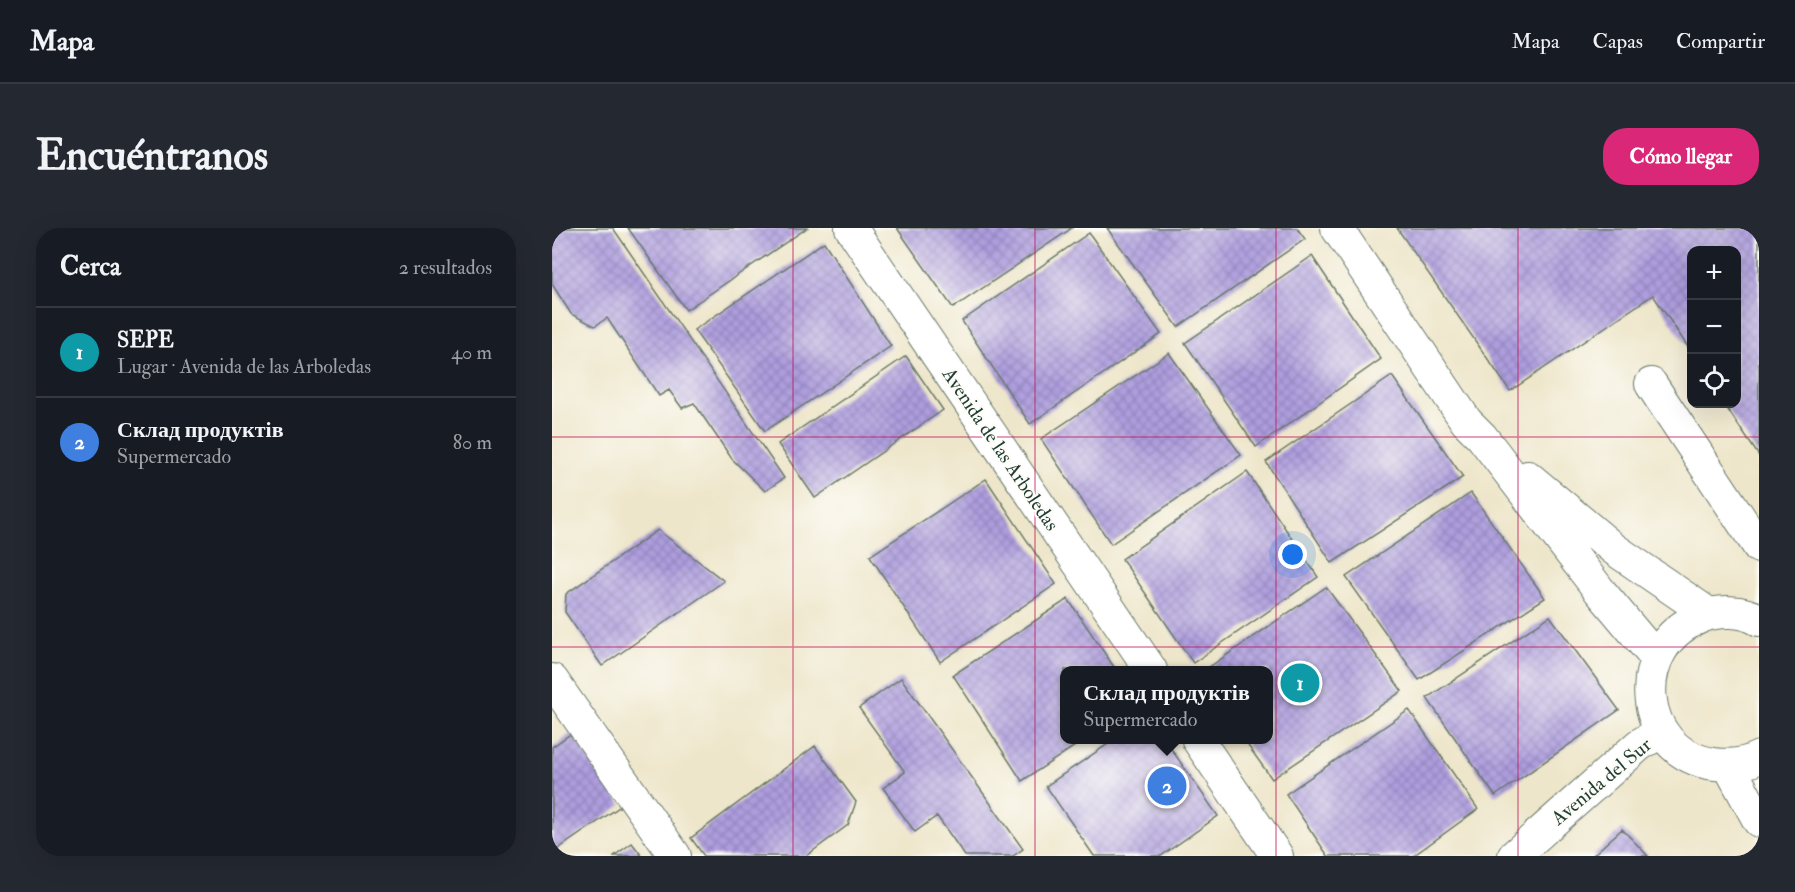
<!DOCTYPE html>
<html lang="es">
<head>
<meta charset="utf-8">
<style>
	:root { --surface:#171b24; --page:#242831; --text:#f1f3f6; --muted:#9ea1a6; --line:#363941; --accent:#db2777 }
	body { margin:0; font-family:"IM FELL Double Pica",serif; background:var(--page); color:var(--text) }
	.controls { position:absolute; right:18px; top:18px; display:grid; overflow:hidden; border-radius:12px; box-shadow:0 6px 24px #0002 }
	.controls button { width:54px; height:54px; display:grid; place-items:center; padding:0; border:0; border-bottom:2px solid var(--line); background:var(--surface); color:var(--text); font:30px sans-serif }
	.you { position:absolute; left:741px; top:327px; width:21px; height:21px; margin:-15px; border:4px solid #fff; border-radius:50%; background:#1a73e8; box-shadow:0 0 0 9px #1a73e833 }
	.badge { display:grid; place-items:center; width:39px; height:39px; border-radius:50%; background:var(--accent); color:#fff; font-size:20px; font-weight:700 }
	.pin { position:absolute; translate:-50% -50%; border:3px solid #fff; box-shadow:0 2px 6px #0006 }
	.popup { position:absolute; left:508px; top:438px; width:213px; height:78px; box-sizing:border-box; display:grid; place-content:center; border-radius:12px; background:var(--surface); filter:drop-shadow(0 2px 4px #0005); font-size:20px; white-space:nowrap; color:var(--muted) }
	.popup b { font-size:22px; color:var(--text) }
	.popup::after { content:''; position:absolute; left:50%; top:100%; margin-left:-12px; border:12px solid transparent; border-top-color:var(--surface) }
	.list { margin:0; padding:0; list-style:none }
	h2 { display:flex; justify-content:space-between; align-items:center; height:78px; margin:0; padding:0 24px; font-size:26px }
	h2 small { font-size:20px; font-weight:400; color:var(--muted) }
	.list li { display:grid; grid-template-columns:39px 1fr auto; gap:18px; align-items:center; box-sizing:border-box; height:90px; padding:0 24px; border-top:2px solid var(--line) }
	.list b { display:block; font-size:22px; white-space:nowrap }
	.list p { margin:0; font-size:20px; white-space:nowrap; color:var(--muted) }
	.list em { font-size:20px; font-style:normal; color:var(--muted) }
	.icon { flex:none; width:33px; height:33px; fill:none; stroke:currentColor; stroke-width:2; stroke-linecap:round; stroke-linejoin:round }
	.map { position:relative; flex:none; width:1207px; height:628px; overflow:hidden; border-radius:24px }
	header { display:flex; align-items:center; gap:36px; box-sizing:border-box; height:84px; padding:0 30px; background:var(--surface); border-bottom:2px solid var(--line) }
	header strong { font-size:28px }
	nav { display:flex; gap:33px; margin-inline-start:auto; font-size:21px }
	.intro { display:flex; align-items:center; justify-content:space-between; box-sizing:border-box; height:144px; padding:0 36px }
	h1 { margin:0; font-size:42px }
	.button { padding:15px 27px; border-radius:24px; background:var(--accent); color:#fff; font-size:21px; font-weight:700 }
	main { display:flex; gap:36px; padding:0 36px }
	aside { flex:1; background:var(--surface); border-radius:24px; box-shadow:0 6px 24px #0002 }
	.map>svg:first-child { display:block }
</style>
</head>
<body>
<header>
<strong>Mapa</strong>
<nav><a>Mapa</a><a>Capas</a><a>Compartir</a></nav>
</header>
<div class="intro"><h1>Encuéntranos</h1><a class="button">Cómo llegar</a></div>
<main>
<aside>
<h2>Cerca<small>2 resultados</small></h2>
<ul class="list">
<li><span class="badge" style="background:#0f9aa8">1</span><div><b>SEPE</b><p>Lugar · Avenida de las Arboledas</p></div><em>40 m</em></li>
<li><span class="badge" style="background:#3f7fe0">2</span><div><b>Склад продуктів</b><p>Supermercado</p></div><em>80 m</em></li>
</ul>
</aside>
<div class="map">
<svg width="1207" height="628" viewBox="0 0 1207 628">
	<defs>
		<pattern id="building-cross-hatch" width="8" height="8" patternUnits="userSpaceOnUse" patternTransform="scale(1.5)"><rect width="8" height="8" fill="#af9edf"/><path d="M0 0l8 8M0 8l8-8" fill="none" stroke="#8e82b6"/></pattern>
	</defs>
	<rect width="100%" height="100%" fill="#fdfcf7"/>
	<filter id="ink" filterUnits="userSpaceOnUse"><feTurbulence type="fractalNoise" baseFrequency=".0167" numOctaves="2"/><feDisplacementMap in="SourceGraphic" scale="12" xChannelSelector="R" yChannelSelector="G"/><feConvolveMatrix kernelMatrix="1 2 1 2 8 2 1 2 1" color-interpolation-filters="sRGB"/></filter>
	<filter id="wash" filterUnits="userSpaceOnUse"><feTurbulence type="fractalNoise" baseFrequency=".008" numOctaves="4" result="noise"/><feDisplacementMap in="SourceGraphic" scale="24" xChannelSelector="R" yChannelSelector="G"/><feGaussianBlur stdDeviation="1.35" result="paint"/><feColorMatrix in="noise" values="0 0 0 0 0 0 0 0 0 0 0 0 0 0 0 0 0 1.4 0 .05"/><feComposite in="paint" operator="in"/></filter>
	<g filter="url(#wash)">
		<rect width="100%" height="100%" fill="#eee6ca"/>
		<g id="blocks">
			<!-- building -->
			<path fill="url(#building-cross-hatch)" d="M0,0h61l171,250 -19,13 -33,-32 -38,-56 -12,5 -13,-18 -10,6 -52,-78 -12,8 -24,-12 -19,-30z
				M76,0h179l-121,82z
				M345,0h175l-119,80z
				M555,0h190l8,11 -127,88z
				M845,0h362v228l-35,-52h12v-154h-44v103l-39,-58 -143,96z
				M537,5l72,101 -131,90 -68,-103z
				M272,14l67,104 -126,85 -71,-101z
				M760,28l69,103 -125,88 -71,-104z
				M617,125l72,102 -130,89 -70,-105z
				M354,128l37,54 -128,88 -37,-54z
				M840,148l71,101 -131,86 -66,-101z
				M695,244l71,105 -125,86 -71,-104z
				M434,251l70,105 -116,78 -70,-106z
				M919,265l74,105 -126,82 -73,-103z
				M106,302l66,51 -122,85 -37,-54 1,-18z
				M774,359l76,104 -130,88 -28,-39h25v-70h-64z
				M516,371l48,71h-51v70h19l-62,41 -69,-106z
				M998,388l69,94 -124,86 -68,-98z
				M349,450l122,171 -10,7h-48l-28,-40 -22,16 -32,-44 22,-16 -46,-64z
				M857,482l69,99 -65,47h-85l-42,-62z
				M20,505l50,72 -70,48v-106z
				M562,512h51l53,76 -57,40h-67l-48,-70z
				M263,518l41,56 -8,23 -42,31h-102l-13,-18z
				M1070,601l26,27h-56z
				M80,615l10,13h-28z"/>
		</g>
	</g>
	<g filter="url(#ink)">
		<use href="#blocks" fill-opacity="0" stroke="#677868" stroke-width="1.5"/>
		<g fill="none" stroke-linecap="round" stroke-linejoin="round">
			<defs>
				<path id="minor" d="M299,0l300,442
					M785,0l129,193 16,16 117,153 57,68
					M1099,156l108,163
					M976,249l86,72 95,65
					M1207,392c-16,-10 -41,-10 -58,-3 -74,29 -65,136 13,147 16,2 31,1 45,-7
					M0,452l123,176
					M646,512l79,116
					M1177,538l30,55
					M962,628l125,-111 23,-14"/>
			</defs>
			<!-- minor casing -->
			<use href="#minor" stroke="#677868" stroke-width="34"/>
			<!-- minor -->
			<use href="#minor" stroke="#fff" stroke-width="32"/>
		</g>
	</g>
	<!-- grid -->
	<path fill="none" stroke="#c2185b" stroke-width="1.5" stroke-opacity="0.55" d="M241,0v628M483,0v628M724,0v628M966,0v628M0,209h1207M0,419h1207"/>
	<g text-anchor="middle" stroke-width="4.5" stroke-linejoin="round" paint-order="stroke">
		<!-- street labels -->
		<g font-size="20" fill="#1f3d34" stroke="#fdfcf7">
			<text transform="translate(449 221) rotate(56)" y="7">Avenida de las Arboledas</text>
			<text transform="translate(1049 553) rotate(-40)" y="7">Avenida del Sur</text>
		</g>
	</g>
</svg>
<div class="controls">
<button>+</button>
<button>−</button>
<button><svg class="icon" aria-label="locate" viewBox="0 0 24 24"><circle cx="12" cy="12" r="6"/><path d="M12 2v4M12 18v4M2 12h4M18 12h4"/></svg></button>
</div>
<div class="you"></div>
<div class="pin badge" style="left:748px;top:455px;background:#0f9aa8">1</div>
<div class="pin badge" style="left:615px;top:558px;background:#3f7fe0">2</div>
<div class="popup"><b>Склад продуктів</b>Supermercado</div>
</div>
</main>
</body>
</html>
